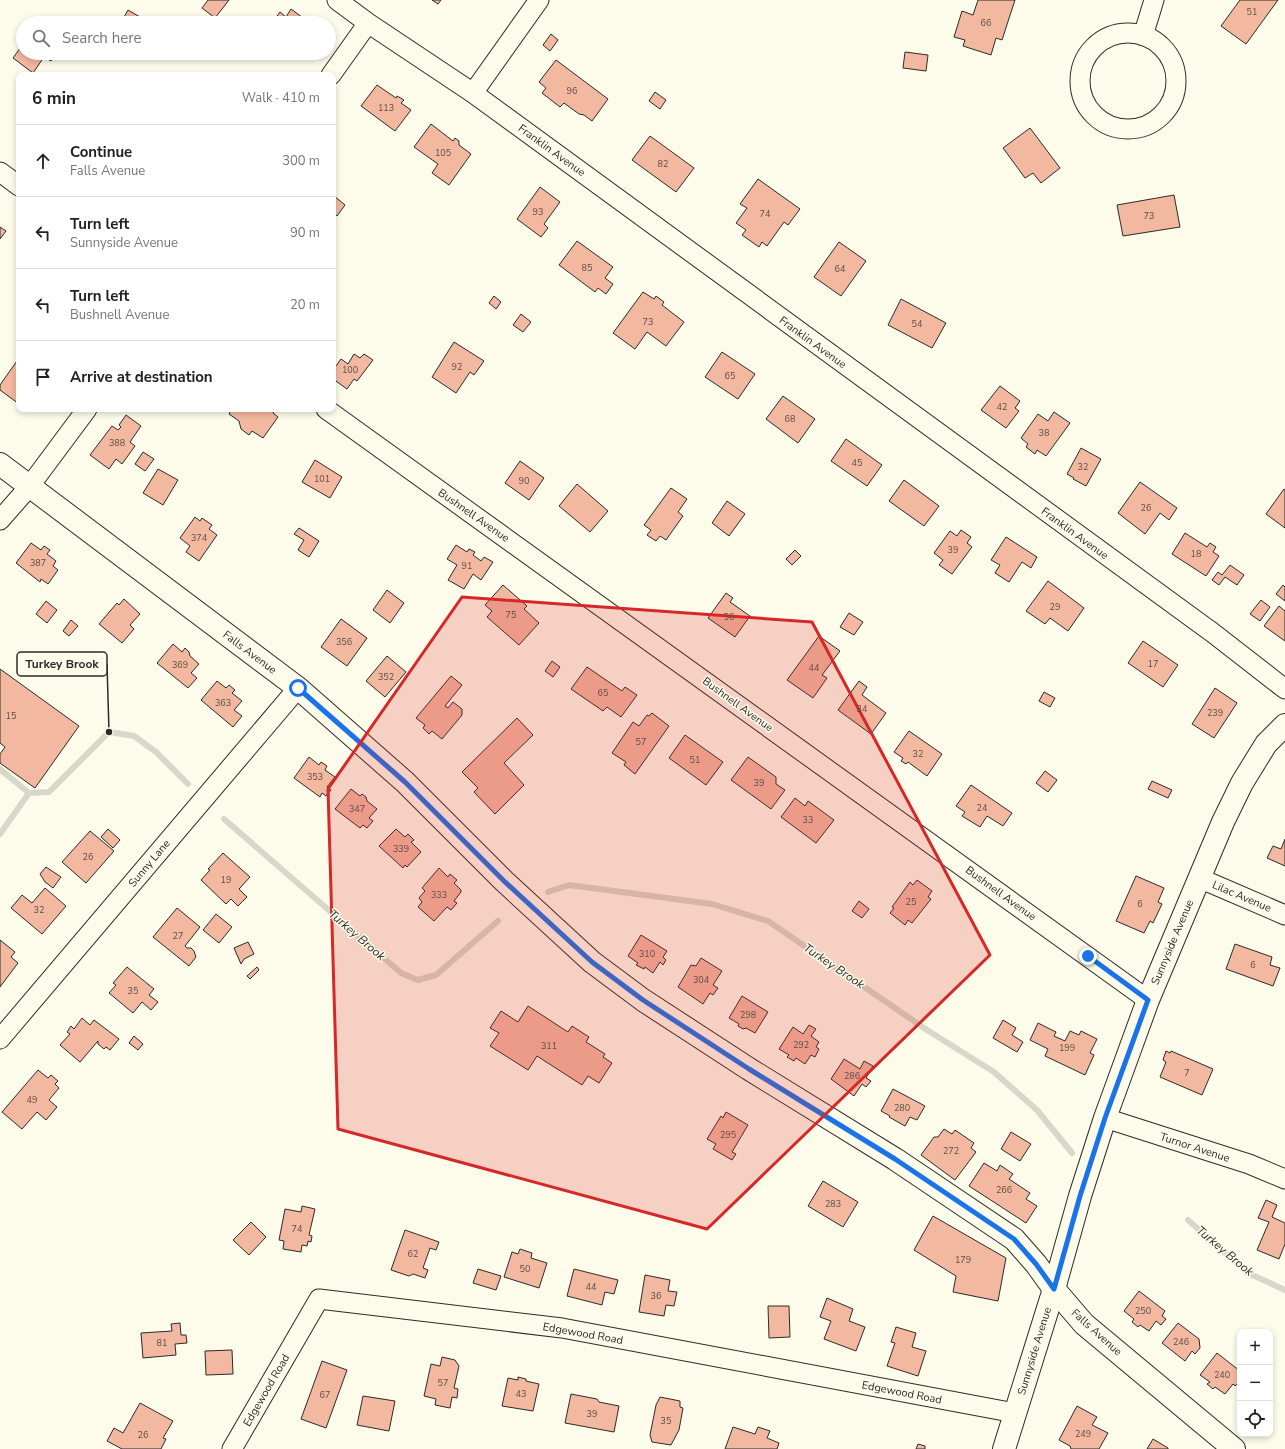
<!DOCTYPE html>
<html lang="en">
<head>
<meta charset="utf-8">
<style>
	:root { --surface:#fff; --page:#f6f6f6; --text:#202124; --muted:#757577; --line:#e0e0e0 }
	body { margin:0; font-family:"Nunito Sans",sans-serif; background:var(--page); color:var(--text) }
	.controls { position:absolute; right:12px; bottom:12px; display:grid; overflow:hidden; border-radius:8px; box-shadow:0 2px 6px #0003 }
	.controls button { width:36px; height:36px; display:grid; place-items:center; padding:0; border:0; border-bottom:1px solid var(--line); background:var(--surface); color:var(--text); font:20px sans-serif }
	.stop { position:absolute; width:12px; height:12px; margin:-9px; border:3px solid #1a73e8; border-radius:50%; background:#fff }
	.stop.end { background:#1a73e8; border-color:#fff; box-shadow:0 1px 4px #0008 }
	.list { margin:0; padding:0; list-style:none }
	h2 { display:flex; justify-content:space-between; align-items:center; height:52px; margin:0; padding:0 16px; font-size:17px }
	h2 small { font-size:13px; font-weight:400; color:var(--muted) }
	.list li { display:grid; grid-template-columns:26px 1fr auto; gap:12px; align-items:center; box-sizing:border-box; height:72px; padding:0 16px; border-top:1px solid var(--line) }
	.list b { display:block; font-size:15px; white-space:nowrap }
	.list p { margin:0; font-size:13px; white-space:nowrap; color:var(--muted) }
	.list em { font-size:13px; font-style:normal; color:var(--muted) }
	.icon { flex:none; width:22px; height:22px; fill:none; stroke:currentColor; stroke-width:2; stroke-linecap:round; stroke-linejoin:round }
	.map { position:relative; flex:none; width:1285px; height:1449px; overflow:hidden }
	.search { position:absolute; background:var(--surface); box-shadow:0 2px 6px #0003; left:16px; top:16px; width:320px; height:44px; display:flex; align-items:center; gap:10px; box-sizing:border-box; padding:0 14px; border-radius:22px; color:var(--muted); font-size:15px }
	.panel { position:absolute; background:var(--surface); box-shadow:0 2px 6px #0003; left:16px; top:72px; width:320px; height:340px; border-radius:8px }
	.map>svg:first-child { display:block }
</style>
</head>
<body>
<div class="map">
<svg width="1285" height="1449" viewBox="0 0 1285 1449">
	<rect width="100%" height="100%" fill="#fdfbea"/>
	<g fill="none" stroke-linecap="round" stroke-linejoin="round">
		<!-- stream -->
		<path stroke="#d8d7c9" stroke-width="6" d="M0,769l29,24 20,-1 60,-60 25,4 22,16 32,32
			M224,819l177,154 17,7 18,-5 62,-54
			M0,834l29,-41
			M548,892l21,-7 143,19 56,17 159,109 67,42 43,38 35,43
			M1188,1220l60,53 37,17"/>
	</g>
	<!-- building -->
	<path fill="#f2b8a0" stroke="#2b2b2b" d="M208,0h21l-14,18 -13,-10z
		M432,0h9l-3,4z
		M978,0h37l-13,40 -6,-2 -5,17 -28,-9 2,-6 -11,-3 8,-26 11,4z
		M1240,0h38l-32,44 -25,-18z
		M291,9l19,14h-38l8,-11 6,5z
		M128,10l12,7 -4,6h-6l-7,-4z
		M551,34l7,6 -8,11 -7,-6z
		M23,44v9h34l-6,8 -7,-4 -11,16 -20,-15z
		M905,52l23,3 -2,16 -23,-3z
		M556,60l52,39 -16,22 -8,-6 -5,-1 -15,-11 -4,4 -18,-14 4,-5 -7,-6z
		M377,85l19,13 1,-2 7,4 -3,3 10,7 -16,21 -34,-25z
		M655,92l11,8 -6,9 -11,-8z
		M431,124l22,17 2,-3 4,3v4l12,9 -22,31 -17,-12 6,-9 -24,-17z
		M1030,128l30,40 -19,15 -8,-10 -8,5 -22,-30z
		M650,136l44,32 -18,24 -44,-32z
		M758,179l42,30 -12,16 -4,-3 -17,24 -5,-4 -3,5 -17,-12 4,-5 -10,-7 11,-15 -7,-4z
		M540,187l20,15 -16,22 4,4 -7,9 -24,-18z
		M333,195l12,10 -8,11 -4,-3z
		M1174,195l6,32 -57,9 -6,-31z
		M0,227l6,4 -6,8z
		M577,241l36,26 -8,11 8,6 -7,10 -8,-6 -3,4 -36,-27z
		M839,242l27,19 -25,35 -27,-19z
		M643,292l11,7 2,-3 8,6 -2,3 22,17 -18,24 -19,-14 -12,17 -22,-16z
		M494,296l7,6 -5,7 -7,-6z
		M901,299l45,24 -14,25 -44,-23z
		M521,314l10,8 -8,10 -10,-7z
		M454,342l30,19 -10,14 -4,-3 -14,21 -24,-16z
		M722,352l33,22 -17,25 -33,-22z
		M354,354l6,4 4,-4 9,6 -16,21 -3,-2 -7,10 -14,-10v-9l8,-11 7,5z
		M19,358v46l-19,-14v-5z
		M1000,386l20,15 -5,7 4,3 -13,17 -25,-18z
		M783,396l32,23 -17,24 -32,-24z
		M232,409h44l-3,4 5,4 -15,21 -11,-7 -3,4 -8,-6 -2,-8 -10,-7z
		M1054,412l16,11 -24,33 -9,-6 -2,4 -9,-7 2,-3 -7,-6 17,-24 10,7z
		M126,415l15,11 -11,16 5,4 -13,18 -6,-5 -7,10 -19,-14 22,-29 6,4 3,-3 -2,-2z
		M846,439l36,26 -15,21 -36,-25z
		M1081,448l20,11 -15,27 -13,-7 1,-1 -7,-4z
		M143,452l11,7 -9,12 -10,-7z
		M315,460l27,17 -12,21 -28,-16z
		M520,461l24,17 -15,22 -24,-17z
		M158,469l20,11 -15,25 -20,-12z
		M904,480l35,26 -15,20 -35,-25z
		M1140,482l37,26 -8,12 -9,-7 -15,21 -27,-21z
		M577,484l31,27 -18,21 -31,-26z
		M671,488l16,11 -9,13 5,4 -17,24 -6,-4 -4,5 -9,-6 4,-5 -7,-5z
		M1284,489l1,1v38l-19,-14z
		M727,501l18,13 -16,22 -17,-13z
		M195,517l5,4 2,-3 10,7 -3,4 8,6 -18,26 -13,-9 4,-6 -10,-8z
		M299,528l20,13 -10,16 -11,-7 6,-10 -10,-6z
		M961,530l10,7 -4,6 5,4 -20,27 -13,-9 4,-5 -9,-7 16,-22 7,5z
		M1185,533l22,14 3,-4 6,4 -3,5 6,4 -13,20 -34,-22z
		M1006,537l31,20 -6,11 -9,-6 -13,20 -14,-9 5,-8 -9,-5z
		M31,543l10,7 3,-4 6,4 -3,4 9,7 -3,5 5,4 -10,14 -7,-5 -1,3 -24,-19z
		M456,545l11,7 2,-3 6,3 -2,3 8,6 3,-4 9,5 -12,18 -8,-6 -9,15 -16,-9 9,-15 -10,-6z
		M795,550l6,6 -9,9 -6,-6z
		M1230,565l14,10 -7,10 -12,-8 -6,8 -7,-5 6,-8 4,3z
		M1048,581l36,27 -16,23 -18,-13 -5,6 -19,-13z
		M503,585l24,21 -3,3 15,14 -20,22 -32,-28 5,-6 -7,-6z
		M1283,585l2,2v14l-9,-7z
		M387,590l17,13 -14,20 -17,-13z
		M726,593l7,5 -3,4 20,14 -15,21 -27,-19z
		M124,599l16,15 -10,11 4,4 -12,14 -23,-19 18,-21 2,2z
		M1261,600l9,7 -10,14 -10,-7z
		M46,601l11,9 -10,13 -11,-9z
		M1279,606l6,5v30l-21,-15z
		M849,613l14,9 -9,13 -14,-8z
		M341,619l26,19 -20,28 -26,-19z
		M71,620l7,6 -9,10 -6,-5z
		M819,636l21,15 -18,24 5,3 -14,20 -26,-18z
		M1143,641l35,24 -15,22 -35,-24z
		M173,644l9,8 3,-4 4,4 1,4 9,8 -8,9 6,5 -9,10 -31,-25z
		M387,656l19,16 -21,25 -19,-16z
		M552,661l8,6 -7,10 -8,-6z
		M587,667l35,24 3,-4 12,8 -16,22 -14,-10 -4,4 -32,-22z
		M0,669l79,57 -44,62 -35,-25v-9l5,-7 -5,-4z
		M451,676l11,9 -17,21 3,2 5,-6 9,7v6l-20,24 -10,-8 -3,3 -6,-6 2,-3 -9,-7z
		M217,681l9,7 3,-3 6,5 -3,3 10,8 -8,9 8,6 -9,11 -32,-27z
		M859,681l8,6 -5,8 24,18 -15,21 -33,-24z
		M1215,688l22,15 -23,35 -22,-14z
		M1044,692l11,6 -5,9 -11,-6z
		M652,713l17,13 -34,48 -11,-9 2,-3 -14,-9 21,-31 6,4 8,-11 2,1z
		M517,718l16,17 -29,28 20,22 -29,29 -21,-22 4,-4 -16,-16z
		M909,731l33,23 -15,22 -19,-14 -2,2 -5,-3 2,-3 -9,-6z
		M685,735l38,27 -17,23 -37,-27z
		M309,757l10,8 2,-3 6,4 -2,4 10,7 -8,10 4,3 -5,6 -4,-3 -2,4 -26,-19z
		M748,757l28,20v7l9,6 -14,19 -40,-29z
		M1045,771l12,9 -9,12 -12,-9z
		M1152,781l20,9 -4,8 -20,-9z
		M971,785l41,28 -9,13 -16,-10 -7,11 -18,-11 3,-4 -9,-6z
		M351,789l9,7 2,-2 4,3 1,4 10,8 -8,9 4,3 -6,7 -4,-3 -3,3 -25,-19z
		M795,798l10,8 3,-5 26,19 -18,23 -35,-26z
		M108,829l12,11 -7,8 -12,-11z
		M396,829l9,8 3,-3 6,6 -3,2 10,10 -14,15 -2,-2 -2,3 -24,-22z
		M90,831l24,20 -28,32 -24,-21z
		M1285,839v27l-18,-8 6,-12 8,3z
		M223,853l27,24 -11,12 8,8 -9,9 -7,-7 -5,5 -25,-24 9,-10 -2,-1z
		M46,867l15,10 -8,11 -8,-6 -5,-8z
		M439,868l9,9 2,-3 7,6 -3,3 7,7v2l-7,9 3,2 -6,7 -4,-3 -13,14 -16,-14 4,-5 -3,-4 6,-7 -3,-3z
		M1136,876l28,12 -6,14 4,2 -9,19 -3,-2 -6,12 -28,-12z
		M917,880l15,11 -4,6 3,2 -19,24 -4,-3 -3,5 -15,-12 4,-5 -2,-1 18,-25 3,3z
		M45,888l21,18 -24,28 -31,-26 11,-13 10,8z
		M859,901l10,8 -7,9 -10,-7z
		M177,908l23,19 -15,19 2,2h4l3,3 2,6 -7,9 -36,-29z
		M216,914l16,13 -13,16 -16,-13z
		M641,935l26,16 -4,6 3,3 -3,5 -3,-3 -7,11 -8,-6 -1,2 -8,-4 2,-2 -10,-7z
		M0,940l15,12 -4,5 7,6 -18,24z
		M248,942l6,12 -10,5 -3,5 -7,-16z
		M1235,944l37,13 -2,8 10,3 -7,18 -47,-17z
		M701,958l21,13 -9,14 5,3 -5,7 -3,-2 -7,11 -25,-17 13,-22 5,1z
		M127,967l27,22 -5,6 9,7 -7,8 -9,-8 -9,11 -24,-20 7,-8 -3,-2z
		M257,967l2,3 -9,9 -3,-3z
		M742,996l26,16 -13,21 -9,-5 -3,1 -5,-3 1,-2 -10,-6z
		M528,1006l40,26 4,-6 17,11 -3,5 19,12 -2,3 9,6 -13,20 -11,-7 -6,9 -45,-29 -9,14 -38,-24 9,-13 -9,-5 11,-17 17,11z
		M82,1018l8,7 4,-5 25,19 -9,11 -4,-3 -2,2 -6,-5v-3l-18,21 -20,-17 10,-11 -3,-2 4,-6 3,3z
		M1003,1020l13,8 -4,7 11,7 -6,10 -24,-14z
		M1038,1023l18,9 -2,4 11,5 5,-10 9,4 2,-4 16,8 -7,14 4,2 -9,20 -40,-19 3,-7 -18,-9z
		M809,1025l7,4 -5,7 8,6 -3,5 3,2 -4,8 -4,-2 -6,9 -9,-6 -2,3 -7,-4 2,-2 -10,-6 14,-22 10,7z
		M134,1036l9,8 -5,6 -9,-7z
		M1166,1051l4,2 1,-2 42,18 -11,26 -42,-18 6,-15 -3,-2z
		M844,1059l16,10 4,-8 9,5 -7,12 5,3 -5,6 -4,-3 -8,12 -23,-17z
		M38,1070l10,8 3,-3 7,6 -3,3 4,4 -10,12 8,7 -11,13 -9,-8 -15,17 -20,-17z
		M893,1089l32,17 -8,14 -7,-3 -5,9 -16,-9 1,-1 -9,-5z
		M726,1112l22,13 -16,27 4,2 -4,6 -19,-11 3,-5 -9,-5 14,-23 2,2z
		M944,1129l8,5 3,-4 19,13 -3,5 5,4 -21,28 -34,-25 13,-18h4z
		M1011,1132l20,12 -11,17 -19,-12z
		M984,1163l13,8 3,-6 13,9 -4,5 21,14 -4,6 11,7 -11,17 -57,-37z
		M823,1181l35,21 -15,25 -35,-21z
		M1266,1200l11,5 -5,12 13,6v21l-6,15 -22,-9 12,-28 -11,-4z
		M302,1206l13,3 -6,26 3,1 -1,6 -3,-1 -1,5 -5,-1 -1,7 -18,-3 1,-8 -5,-1 6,-31 16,3z
		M933,1216l73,42 -8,43 -45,-9 3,-16 -42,-26z
		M251,1222l15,15 -17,18 -16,-15z
		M405,1230l34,12 -3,8 -6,-2 -7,20 5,2 -3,8 -12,-4 -4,2 -18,-6z
		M520,1249l12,4 -1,5 16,5 -8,25 -35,-11 8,-25 6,2z
		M478,1269l23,7 -5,14 -23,-7z
		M574,1269l44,11 -4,14 -9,-2 -3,13 -35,-9z
		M645,1275l25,5 -2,11 9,1 -3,14 -8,-1 -2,11 -25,-4z
		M1139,1291l26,20 -3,5 4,3 -5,6 -5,-4 -7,10 -9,-6 -2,2 -6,-5 2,-3 -10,-8z
		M827,1298l26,11 -4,12 16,6 -9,24 -32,-12 7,-18 -11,-4z
		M768,1306h21l1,31 -21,1z
		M180,1323l1,12h5l1,8 -12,1 1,11 -33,3 -2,-25 31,-2 -1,-7z
		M1178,1323l21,16 1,9 -5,6 -3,-3 -7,10 -23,-18z
		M896,1327l20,6 -4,14 14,4 -8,25 -31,-10 8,-23 -4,-1z
		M232,1350l1,24 -27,1 -1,-24z
		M1217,1353l23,18v10l-5,5 -2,-2 -8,10 -10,-7 -2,2 -6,-5 3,-2 -10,-7z
		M442,1357l13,3 4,6 -5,22 4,1 -1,9 -5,-1 -2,11 -15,-3 1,-6 -12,-3 7,-32 9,2z
		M322,1361l25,9 -21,58 -25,-9z
		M518,1377l8,2v2l13,3 -6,27 -31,-5 6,-28 10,2z
		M571,1394l26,5 2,3 20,4 -5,26 -49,-9z
		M363,1396l32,5 -6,30 -32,-6z
		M660,1397l20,4v6l3,1 -4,22 -8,15 -19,-3 -2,-7 6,-30z
		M140,1403l33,18 -10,17 3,1 -5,10h-39l-15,-8 7,-13 9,5z
		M1077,1406l20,11 -5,8 16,8 -9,16h-28l-1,-3 -11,-6z
		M733,1427l22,7 3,-7 12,4 -3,7 12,5 -2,6h-52z
		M1153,1439l15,9v1h-21z
		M918,1444l7,2v3h-9z"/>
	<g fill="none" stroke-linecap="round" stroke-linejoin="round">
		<defs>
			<path id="minor" d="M337,0l31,23 105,70 740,540 72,56
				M1080 81a48 48 0 1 1 96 0a48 48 0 1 1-96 0Z
				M1143,36l11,-36
				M331,75l37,-52
				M473,93l66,-93
				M0,172l19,14
				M326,409l822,591
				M0,520l29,-33 58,-78
				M1199,878l86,37
				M0,1039l298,-351
				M1105,1118l144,46 36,15
				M232,1449l87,-150 243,29 453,85"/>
			<path id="tertiary" d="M1004,1449l50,-160 26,-93 25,-78 43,-118 75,-178 19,-39 24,-39 19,-19"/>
			<path id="secondary" d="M0,464l298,224 107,94 99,99 88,81 51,38 106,69 146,90 119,80 22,25 18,25 30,35 150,125"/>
		</defs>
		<!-- minor casing -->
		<use href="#minor" stroke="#2b2b2b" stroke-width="21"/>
		<!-- tertiary casing -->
		<use href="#tertiary" stroke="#2b2b2b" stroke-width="24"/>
		<!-- secondary casing -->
		<use href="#secondary" stroke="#2b2b2b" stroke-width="24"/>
		<!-- minor -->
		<use href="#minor" stroke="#fdfbea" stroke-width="19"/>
		<!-- tertiary -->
		<use href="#tertiary" stroke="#fdfbea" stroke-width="22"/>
		<!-- secondary -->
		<use href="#secondary" stroke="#fdfbea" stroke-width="22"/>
	</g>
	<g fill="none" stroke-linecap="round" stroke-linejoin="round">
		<!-- route -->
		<path stroke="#1a73e8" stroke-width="5" d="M298,688l107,94 99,99 88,81 51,38 106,69 146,90 119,80 22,25 18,25 26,-93 25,-78 43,-118 -60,-44"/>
	</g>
	<!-- marked area -->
	<path fill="#d62828" fill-opacity="0.2" stroke="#d62828" stroke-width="3" stroke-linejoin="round" d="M462,597l350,25 178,333 -283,274 -369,-100 -10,-340z"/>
	<g text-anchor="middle" stroke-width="3" stroke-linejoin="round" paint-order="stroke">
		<!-- number labels -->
		<g font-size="9" fill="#5d4e48">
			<text x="1252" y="15">51</text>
			<text x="986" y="26">66</text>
			<text x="572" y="94">96</text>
			<text x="386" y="111">113</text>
			<text x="443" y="156">105</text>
			<text x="663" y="167">82</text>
			<text x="538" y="215">93</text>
			<text x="765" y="217">74</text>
			<text x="1149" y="219">73</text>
			<text x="587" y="271">85</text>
			<text x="840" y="272">64</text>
			<text x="648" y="325">73</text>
			<text x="917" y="327">54</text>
			<text x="457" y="370">92</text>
			<text x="350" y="373">100</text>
			<text x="730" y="379">65</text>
			<text x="1002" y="410">42</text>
			<text x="790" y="422">68</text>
			<text x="1044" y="436">38</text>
			<text x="117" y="446">388</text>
			<text x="857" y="466">45</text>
			<text x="1083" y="470">32</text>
			<text x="322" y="482">101</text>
			<text x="524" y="484">90</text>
			<text x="1146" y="511">26</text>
			<text x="199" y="541">374</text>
			<text x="953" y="553">39</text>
			<text x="1196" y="557">18</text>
			<text x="38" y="566">387</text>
			<text x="467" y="569">91</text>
			<text x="1055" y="610">29</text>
			<text x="511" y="618">75</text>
			<text x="729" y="620">56</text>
			<text x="344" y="645">356</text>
			<text x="1153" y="667">17</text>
			<text x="180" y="668">369</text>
			<text x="814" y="671">44</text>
			<text x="386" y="680">352</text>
			<text x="603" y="696">65</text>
			<text x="223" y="706">363</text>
			<text x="862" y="712">34</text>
			<text x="1215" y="716">239</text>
			<text x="11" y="719">15</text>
			<text x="641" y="745">57</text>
			<text x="918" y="757">32</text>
			<text x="695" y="763">51</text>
			<text x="315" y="780">353</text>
			<text x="759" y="786">39</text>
			<text x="982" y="811">24</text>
			<text x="357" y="812">347</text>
			<text x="808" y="823">33</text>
			<text x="401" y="852">339</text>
			<text x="88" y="860">26</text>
			<text x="226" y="883">19</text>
			<text x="439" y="898">333</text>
			<text x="911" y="905">25</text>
			<text x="1140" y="907">6</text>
			<text x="39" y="913">32</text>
			<text x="178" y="939">27</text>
			<text x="647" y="957">310</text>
			<text x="1253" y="968">6</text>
			<text x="701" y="983">304</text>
			<text x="133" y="994">35</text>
			<text x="748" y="1018">298</text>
			<text x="801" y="1048">292</text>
			<text x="549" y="1049">311</text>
			<text x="1067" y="1051">199</text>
			<text x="1187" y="1076">7</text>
			<text x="852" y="1079">286</text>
			<text x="32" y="1103">49</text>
			<text x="902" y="1111">280</text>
			<text x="728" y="1138">295</text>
			<text x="951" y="1154">272</text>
			<text x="1004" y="1193">266</text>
			<text x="833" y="1207">283</text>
			<text x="297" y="1232">74</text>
			<text x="413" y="1257">62</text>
			<text x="963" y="1263">179</text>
			<text x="525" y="1272">50</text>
			<text x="591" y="1290">44</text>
			<text x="656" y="1299">36</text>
			<text x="1143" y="1314">250</text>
			<text x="1181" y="1345">246</text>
			<text x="162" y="1346">81</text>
			<text x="1222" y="1378">240</text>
			<text x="443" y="1386">57</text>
			<text x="521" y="1397">43</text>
			<text x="325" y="1398">67</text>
			<text x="592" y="1417">39</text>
			<text x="666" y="1424">35</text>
			<text x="1083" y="1437">249</text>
			<text x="143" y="1438">26</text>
		</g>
		<!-- street labels -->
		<g font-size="11" fill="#2b2b2b" stroke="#fdfbea">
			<text transform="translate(552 150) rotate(36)" y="4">Franklin Avenue</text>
			<text transform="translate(813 342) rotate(36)" y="4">Franklin Avenue</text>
			<text transform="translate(474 515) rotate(35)" y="4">Bushnell Avenue</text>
			<text transform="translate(1075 533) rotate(36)" y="4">Franklin Avenue</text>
			<text transform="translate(250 652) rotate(37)" y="4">Falls Avenue</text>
			<text transform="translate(738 704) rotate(36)" y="4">Bushnell Avenue</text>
			<text transform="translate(149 863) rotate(-50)" y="4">Sunny Lane</text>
			<text transform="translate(1001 893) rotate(36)" y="4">Bushnell Avenue</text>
			<text transform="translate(1242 896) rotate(23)" y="4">Lilac Avenue</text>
			<text transform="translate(1172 942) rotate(-67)" y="4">Sunnyside Avenue</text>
			<text transform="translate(1195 1147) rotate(18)" y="4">Turnor Avenue</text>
			<text transform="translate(1097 1332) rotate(42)" y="4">Falls Avenue</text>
			<text transform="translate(583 1333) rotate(10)" y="4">Edgewood Road</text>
			<text transform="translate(1034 1351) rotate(-73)" y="4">Sunnyside Avenue</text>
			<text transform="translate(266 1390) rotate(-60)" y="4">Edgewood Road</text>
			<text transform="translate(902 1392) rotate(11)" y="4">Edgewood Road</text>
		</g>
		<!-- water labels -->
		<g font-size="12" font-style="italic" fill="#2b2b2b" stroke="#fdfbea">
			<text transform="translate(357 935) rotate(41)" y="4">Turkey Brook</text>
			<text transform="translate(834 966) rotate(34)" y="4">Turkey Brook</text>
			<text transform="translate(1225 1251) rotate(40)" y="4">Turkey Brook</text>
		</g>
	</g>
	<!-- callouts -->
	<path fill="none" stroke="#2b2b2b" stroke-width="1.5" d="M109 732L107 664"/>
	<circle fill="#2b2b2b" stroke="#fdfbea" stroke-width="1.5" cx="109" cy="732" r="4"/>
	<rect fill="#fdfbea" stroke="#2b2b2b" stroke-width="1.5" x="17" y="652" width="90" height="24" rx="4"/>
	<g font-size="12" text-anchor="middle" font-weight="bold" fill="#2b2b2b">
		<text x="62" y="668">Turkey Brook</text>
	</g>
</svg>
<div class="controls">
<button>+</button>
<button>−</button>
<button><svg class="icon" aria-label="locate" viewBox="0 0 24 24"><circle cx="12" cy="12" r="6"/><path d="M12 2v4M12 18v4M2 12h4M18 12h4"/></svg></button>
</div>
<div class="stop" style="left:298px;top:688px"></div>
<div class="stop end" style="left:1088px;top:956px"></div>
<div class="search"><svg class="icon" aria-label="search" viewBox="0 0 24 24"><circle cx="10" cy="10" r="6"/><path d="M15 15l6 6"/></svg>Search here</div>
<section class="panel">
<h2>6 min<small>Walk · 410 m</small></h2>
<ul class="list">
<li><svg class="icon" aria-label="ahead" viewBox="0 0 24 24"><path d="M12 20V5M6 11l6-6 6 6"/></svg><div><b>Continue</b><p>Falls Avenue</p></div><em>300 m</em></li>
<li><svg class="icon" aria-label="left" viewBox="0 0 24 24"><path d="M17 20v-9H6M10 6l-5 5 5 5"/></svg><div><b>Turn left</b><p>Sunnyside Avenue</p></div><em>90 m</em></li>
<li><svg class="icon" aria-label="left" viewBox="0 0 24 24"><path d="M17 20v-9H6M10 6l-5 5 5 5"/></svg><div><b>Turn left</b><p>Bushnell Avenue</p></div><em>20 m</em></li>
<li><svg class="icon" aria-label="arrive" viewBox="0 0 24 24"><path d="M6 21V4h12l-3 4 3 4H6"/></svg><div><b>Arrive at destination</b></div></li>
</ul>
</section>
</div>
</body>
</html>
